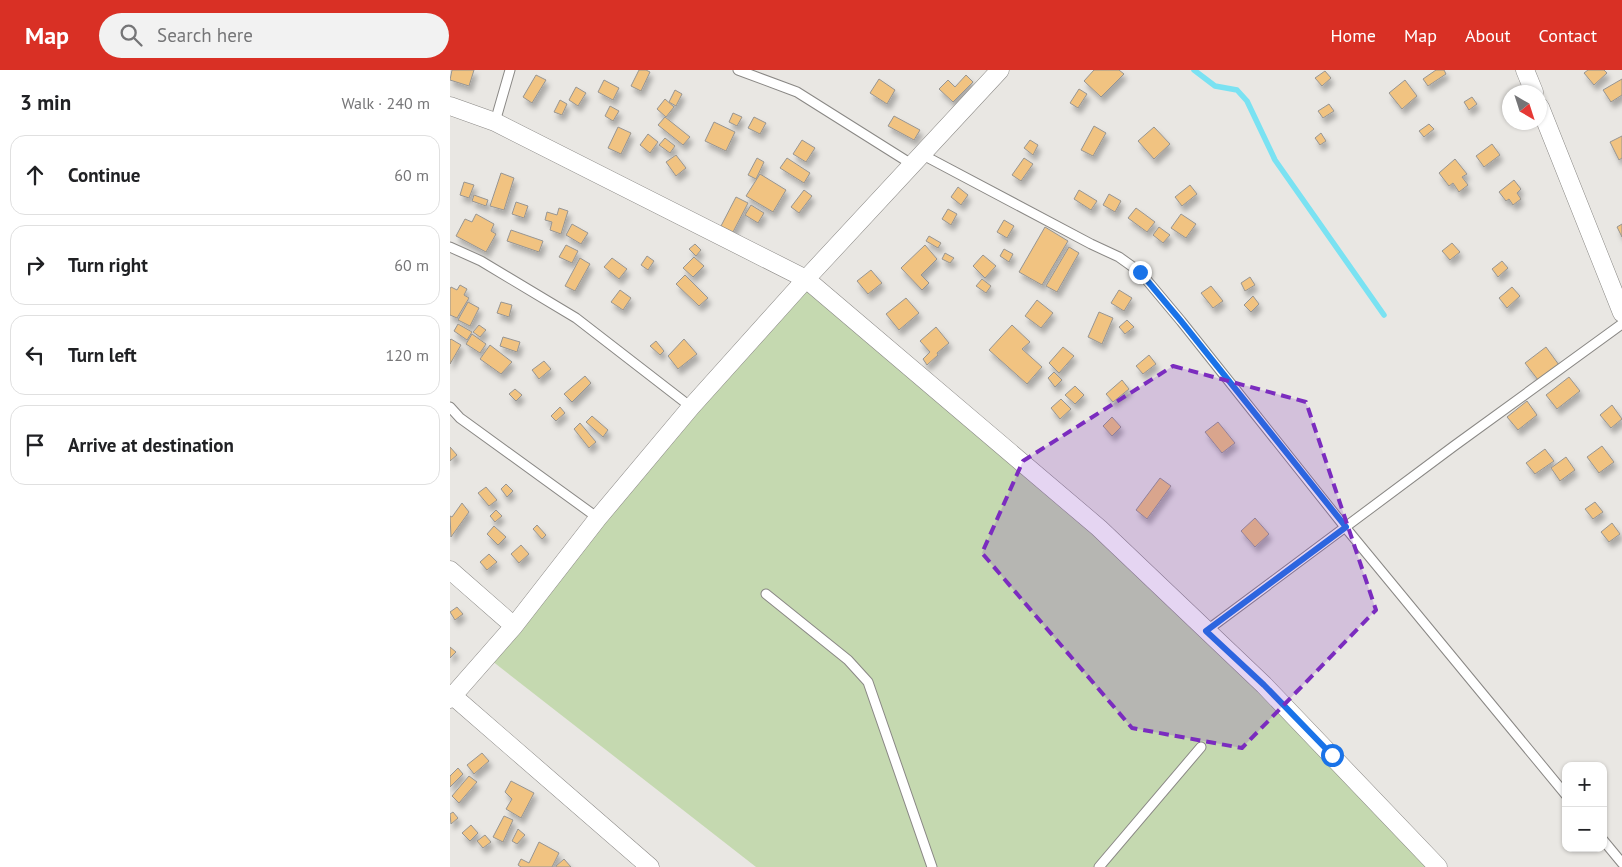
<!DOCTYPE html>
<html lang="en">
<head>
<meta charset="utf-8">
<style>
	:root { --surface:#fff; --page:#f2f2f2; --text:#202124; --muted:#757577; --line:#e0e0e0; --accent:#d93025 }
	body { margin:0; font-family:"PT Sans",sans-serif; background:var(--page); color:var(--text) }
	.controls { position:absolute; right:15px; bottom:15px; display:grid; overflow:hidden; border-radius:10px; box-shadow:0 1px 4px #0004 }
	.controls button { width:45px; height:45px; display:grid; place-items:center; padding:0; border:0; border-bottom:1px solid var(--line); background:var(--surface); color:var(--text); font:25px sans-serif }
	.compass { position:absolute; left:1052px; top:15px; width:45px; height:45px; border-radius:50%; background:var(--surface); box-shadow:0 1px 4px #0004; rotate:141deg }
	.stop { position:absolute; width:15px; height:15px; margin:-11px; border:4px solid #1a73e8; border-radius:50%; background:#fff }
	.stop.end { background:#1a73e8; border-color:#fff; box-shadow:0 1px 5px #0008 }
	.list { margin:0; padding:0; list-style:none }
	h2 { display:flex; justify-content:space-between; align-items:center; height:65px; margin:0; padding:0 20px; font-size:21px }
	h2 small { font-size:16px; font-weight:400; color:var(--muted) }
	.list li { display:grid; grid-template-columns:32px 1fr auto; gap:15px; align-items:center; box-sizing:border-box; height:80px; margin:0 10px 10px; padding:0 10px; border:1px solid var(--line); border-radius:15px }
	.list b { display:block; font-size:19px; white-space:nowrap }
	.list em { font-size:16px; font-style:normal; color:var(--muted) }
	.icon { flex:none; width:28px; height:28px; fill:none; stroke:currentColor; stroke-width:2; stroke-linecap:round; stroke-linejoin:round }
	.map { position:relative; flex:none; width:1172px; height:797px; overflow:hidden }
	header { display:flex; align-items:center; gap:30px; box-sizing:border-box; height:70px; padding:0 25px; background:var(--accent); color:#fff }
	header strong { font-size:24px }
	nav { display:flex; gap:28px; margin-inline-start:auto; font-size:18px }
	.search { width:350px; height:45px; background:var(--page); display:flex; align-items:center; gap:12px; box-sizing:border-box; padding:0 18px; border-radius:28px; color:var(--muted); font-size:19px }
	main { display:flex }
	aside { flex:1; background:var(--surface) }
	.map>svg:first-child { display:block }
</style>
</head>
<body>
<header>
<strong>Map</strong>
<div class="search"><svg class="icon" aria-label="search" viewBox="0 0 24 24"><circle cx="10" cy="10" r="6"/><path d="M15 15l6 6"/></svg>Search here</div>
<nav><a>Home</a><a>Map</a><a>About</a><a>Contact</a></nav>
</header>
<main>
<aside>
<h2>3 min<small>Walk · 240 m</small></h2>
<ul class="list">
<li><svg class="icon" aria-label="ahead" viewBox="0 0 24 24"><path d="M12 20V5M6 11l6-6 6 6"/></svg><div><b>Continue</b></div><em>60 m</em></li>
<li><svg class="icon" aria-label="right" viewBox="0 0 24 24"><path d="M7 20v-9h11M14 6l5 5-5 5"/></svg><div><b>Turn right</b></div><em>60 m</em></li>
<li><svg class="icon" aria-label="left" viewBox="0 0 24 24"><path d="M17 20v-9H6M10 6l-5 5 5 5"/></svg><div><b>Turn left</b></div><em>120 m</em></li>
<li><svg class="icon" aria-label="arrive" viewBox="0 0 24 24"><path d="M6 21V4h12l-3 4 3 4H6"/></svg><div><b>Arrive at destination</b></div></li>
</ul>
</aside>
<div class="map">
<svg width="1172" height="797" viewBox="0 0 1172 797">
	<defs>
		<filter id="shadow"><feDropShadow dx="3" dy="5.5" stdDeviation="2.5" flood-color="#0004"/></filter>
	</defs>
	<rect width="100%" height="100%" fill="#e9e7e3"/>
	<!-- green -->
	<path fill="#c5d9b0" d="M356,209l293,249 339,339h-682l-269,-210z"/>
	<g fill="none" stroke-linecap="round" stroke-linejoin="round">
		<!-- stream -->
		<path stroke="#7ae2f2" stroke-width="5.5" d="M744,0l21,16 22,4 10,11 28,59 109,155"/>
	</g>
	<!-- building -->
	<path fill="#f1c381" stroke="#979592" filter="url(#shadow)" d="M2,0h22l-5,16 -19,-6z
		M189,0h7l4,2 -9,19 -10,-5z
		M644,0h25l5,4 -23,23 -17,-16z
		M986,0h8l2,4 -18,12 -5,-7z
		M1138,0h16l3,3 -13,12 -10,-12z
		M875,1l6,7 -9,8 -7,-8z
		M86,5l10,5 -14,23 -9,-6z
		M516,5l7,7 -20,20 -14,-13 9,-9 7,7z
		M429,9l16,11 -8,14 -17,-11z
		M1172,9v16l-11,7 -8,-12z
		M154,10l15,8 -6,12 -15,-8z
		M955,10l12,16 -15,13 -13,-16z
		M126,17l10,6 -8,13 -9,-6z
		M629,19l8,5 -9,14 -8,-5z
		M225,20l7,4 -6,12 -7,-4z
		M1022,27l5,7 -8,6 -5,-8z
		M215,29l9,8 -8,10 -9,-8z
		M110,30l7,4 -5,11 -8,-3z
		M879,34l5,7 -11,7 -5,-7z
		M160,36l9,5 -6,10 -8,-5z
		M283,43l9,4 -5,9 -8,-4z
		M444,46l26,14 -6,10 -26,-14z
		M215,47l25,20 -7,8 -25,-20z
		M304,47l12,6 -6,11 -12,-6z
		M264,52l21,10 -9,19 -21,-10z
		M979,54l5,5 -10,8 -5,-6z
		M644,56l12,7 -13,23 -12,-6z
		M168,57l13,6 -10,21 -13,-6z
		M704,57l16,17 -16,15 -16,-18z
		M871,63l5,8 -6,4 -5,-7z
		M198,64l10,8 -8,11 -10,-8z
		M1172,66v22l-3,2 -9,-18z
		M215,68l10,8 -5,7 -11,-8z
		M352,70l13,8 -9,14 -13,-8z
		M580,70l8,5 -5,10 -9,-7z
		M1042,74l8,11 -16,12 -8,-11z
		M226,85l10,13 -10,8 -10,-14z
		M307,88l7,4 -8,17 -8,-4z
		M337,88l23,15 -6,10 -24,-15z
		M574,88l9,6 -12,17 -9,-6z
		M1005,89l12,15 -5,3 6,8 -9,7 -6,-9 -4,3 -10,-13z
		M51,103l13,5 -10,32 -14,-4z
		M310,104l26,16 -13,22 -27,-16z
		M1064,110l7,9 -4,4 4,6 -8,6 -4,-6 -3,2 -7,-9z
		M14,112l10,3 -5,13 -9,-3z
		M740,115l7,9 -15,12 -7,-9z
		M508,117l10,8 -7,10 -10,-8z
		M354,120l8,6 -13,17 -8,-6z
		M629,120l18,11 -6,9 -17,-11z
		M659,124l12,7 -6,11 -12,-7z
		M24,125l14,5 -2,6 -14,-5z
		M286,127l12,6 -15,29 -12,-6z
		M66,132l12,4 -4,12 -12,-4z
		M301,135l13,8 -6,10 -13,-8z
		M109,138l9,3 -7,23 -11,-4 2,-8 -7,-2 2,-8 10,3z
		M686,138l19,14 -8,10 -19,-14z
		M498,139l9,5 -6,11 -9,-6z
		M26,144l18,10 -3,7 5,3 -10,18 -30,-16 9,-17 7,3z
		M731,144l15,10 -10,14 -15,-10z
		M554,150l10,6 -7,12 -10,-6z
		M122,154l16,9 -7,11 -15,-9z
		M1172,154v13l-5,-10z
		M595,157l23,14 -26,44 -23,-13z
		M709,157l11,8 -7,8 -10,-8z
		M61,160l32,11 -4,11 -32,-11z
		M479,166l12,7 -3,5 -12,-7z
		M1002,173l8,9 -10,8 -8,-9z
		M245,174l6,6 -5,6 -7,-7z
		M116,175l12,6 -6,12 -13,-6z
		M475,175l12,14 -16,16 8,8 -7,7 -21,-22z
		M619,177l10,6 -22,39 -11,-6z
		M554,179l9,5 -4,8 -9,-6z
		M495,183l9,5 -4,5 -8,-4z
		M533,185l13,11 -11,12 -12,-12z
		M197,186l7,5 -6,9 -7,-5z
		M244,187l10,9 -11,11 -10,-9z
		M130,188l10,6 -15,27 -10,-5z
		M162,188l15,11 -8,10 -15,-12z
		M1052,191l6,7 -10,9 -6,-8z
		M421,200l11,13 -14,11 -11,-13z
		M235,205l23,23 -9,8 -23,-22z
		M800,207l5,8 -10,6 -4,-8z
		M532,209l9,7 -5,7 -10,-7z
		M10,215l7,4 -3,6 5,3 -12,20 -7,-3v-26l1,-2 6,3z
		M761,216l12,15 -10,7 -12,-15z
		M1062,217l8,9 -13,12 -8,-10z
		M170,220l11,8 -8,12 -12,-8z
		M669,220l13,8 -8,13 -13,-8z
		M803,226l6,8 -8,8 -7,-7z
		M456,228l13,15 -20,17 -13,-16z
		M587,230l16,13 -12,15 -16,-12z
		M18,232l11,6 -9,18 -12,-6z
		M51,232l11,3 -3,12 -12,-4z
		M649,242l14,6 -11,26 -14,-7z
		M677,250l7,7 -9,7 -6,-7z
		M8,254l14,8 -5,8 -13,-9z
		M29,255l7,5 -6,7 -7,-5z
		M562,255l18,17 -8,7 20,18 -15,17 -38,-34z
		M486,257l13,16 -12,10 1,2 -11,10 -4,-6 7,-7 -10,-11z
		M22,264l14,10 -6,9 -14,-9z
		M53,267l17,5 -3,10 -17,-6z
		M1,269l10,6 -11,19v-24z
		M234,269l13,15 -19,15 -10,-13z
		M206,271l8,10 -4,4 -10,-9z
		M40,275l22,17 -11,12 -21,-15z
		M613,277l11,9 -15,17 -10,-10z
		M1096,277l13,18 -21,15 -13,-17z
		M699,285l7,9 -13,10 -7,-8z
		M94,291l7,8 -12,10 -7,-9z
		M604,302l8,8 -7,7 -7,-9z
		M135,306l6,7 -19,19 -8,-8z
		M1119,307l11,14 -23,18 -11,-14z
		M672,310l7,9 -16,13 -7,-8z
		M625,316l9,9 -9,9 -10,-9z
		M65,319l7,6 -6,6 -7,-7z
		M611,329l10,10 -11,10 -9,-11z
		M1077,331l10,14 -19,15 -11,-13z
		M1162,335l10,14 -11,9 -11,-13z
		M110,337l5,6 -9,8 -5,-5z
		M142,346l16,14 -5,7 -17,-15z
		M662,347l9,10 -9,9 -9,-10z
		M768,352l17,21 -13,10 -17,-21z
		M130,353l16,19 -7,6 -15,-19z
		M1152,376l12,16 -15,11 -12,-16z
		M0,377l7,8 -7,6z
		M1095,379l9,12 -19,13 -9,-11z
		M1116,387l9,13 -15,11 -9,-13z
		M710,408l11,8 -24,33 -11,-9z
		M56,414l7,7 -6,6 -6,-8z
		M36,417l11,13 -8,6 -11,-13z
		M1145,432l8,10 -10,7 -8,-10z
		M12,433l7,9 -18,25 -1,-21 2,1z
		M46,440l6,6 -7,6 -5,-6z
		M805,448l14,16 -14,13 -14,-16z
		M1162,453l8,11 -11,8 -8,-10z
		M87,455l9,10 -4,4 -9,-10z
		M44,456l12,11 -8,8 -11,-11z
		M71,475l8,9 -10,9 -8,-9z
		M39,484l8,8 -10,8 -7,-8z
		M7,537l6,7 -8,6 -5,-8z
		M0,577l6,5 -6,6z
		M32,683l7,8 -15,13 -7,-9z
		M8,698l5,6 -13,13v-11z
		M19,706l8,6 -18,21 -7,-7z
		M61,711l23,12 -13,25 -15,-9 6,-10 -7,-7z
		M3,742l5,6 -7,6 -1,-10z
		M54,746l9,4 -10,22 -10,-5z
		M21,755l7,8 -8,8 -8,-8z
		M68,759l7,6 -8,9 -5,-3z
		M35,765l6,7 -8,6 -6,-7z
		M89,772l20,11 -7,14h-31l-3,-2 3,-6 8,4z
		M114,789l7,8h-15v-1z"/>
	<g fill="none" stroke-linecap="round" stroke-linejoin="round">
		<defs>
			<path id="lane" d="M288,0l59,22 116,73
				M45,52l15,-52
				M473,85l168,89 28,13 21,15 41,49 164,206 221,268
				M0,177l31,14 95,57 115,89
				M0,337l10,11 138,100
				M316,524l82,66 20,22 64,185
				M756,561l248,-185 168,-122
				M1153,770l19,23
				M649,797l102,-120"/>
			<path id="street" d="M1075,0l9,22
				M0,36l45,16 311,157 293,249 165,157 174,182
				M1090,37l82,206
				M0,500l64,56
				M3,626l197,171
				M0,629l64,-73 84,-108 93,-111 115,-128 194,-209"/>
		</defs>
		<!-- lane casing -->
		<use href="#lane" stroke="#8a8885" stroke-width="11"/>
		<!-- street casing -->
		<use href="#street" stroke="#8a8885" stroke-width="19"/>
		<!-- lane -->
		<use href="#lane" stroke="#fff" stroke-width="9"/>
		<!-- street -->
		<use href="#street" stroke="#fff" stroke-width="18"/>
	</g>
	<g fill="none" stroke-linecap="round" stroke-linejoin="round">
		<!-- route -->
		<path stroke="#1a73e8" stroke-width="6" d="M690,202l41,49 165,206 -140,104 58,54 68,70"/>
	</g>
	<!-- marked area -->
	<path fill="#7b2cbf" fill-opacity="0.2" stroke="#7b2cbf" stroke-width="4" stroke-dasharray="10 6" stroke-linejoin="round" d="M723,296l133,36 70,208 -134,138 -110,-20 -150,-175 41,-92z"/>
</svg>
<div class="controls">
<button>+</button>
<button>−</button>
</div>
<svg class="compass" viewBox="-18 -18 36 36"><path d="M0-13l5 13h-10z" fill="#e53935"/><path d="M0 13l5-13h-10z" fill="#757577"/></svg>
<div class="stop" style="left:882px;top:685px"></div>
<div class="stop end" style="left:690px;top:202px"></div>
</div>
</main>
</body>
</html>
